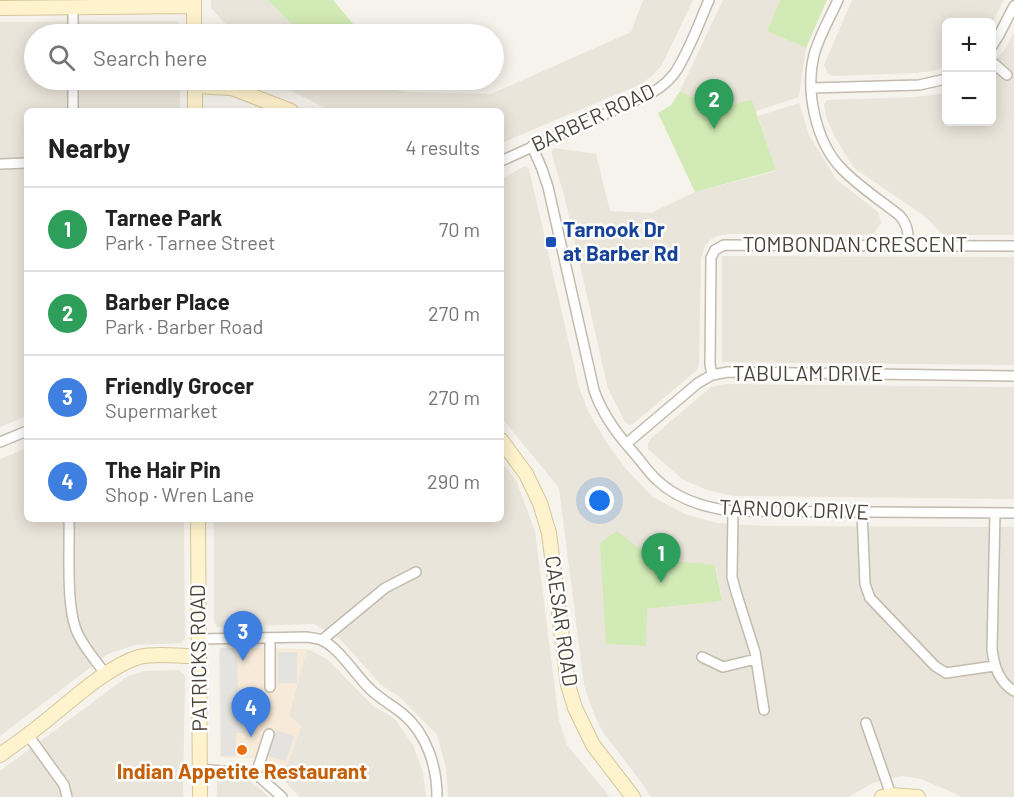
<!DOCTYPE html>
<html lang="en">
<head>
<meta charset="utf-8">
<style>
	:root { --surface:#fff; --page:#f6f6f6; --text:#222; --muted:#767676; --line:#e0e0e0; --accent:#fc3f1d }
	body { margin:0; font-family:Barlow,sans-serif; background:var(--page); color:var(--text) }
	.controls { position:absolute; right:18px; top:18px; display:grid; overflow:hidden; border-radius:9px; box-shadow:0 3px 15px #0003 }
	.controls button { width:54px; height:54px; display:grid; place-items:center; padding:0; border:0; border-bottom:2px solid var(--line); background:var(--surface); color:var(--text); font:30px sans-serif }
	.you { position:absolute; left:600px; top:501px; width:21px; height:21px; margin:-15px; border:4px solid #fff; border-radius:50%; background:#1a73e8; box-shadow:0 0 0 9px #1a73e833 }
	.badge { display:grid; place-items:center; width:39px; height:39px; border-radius:50%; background:var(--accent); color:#fff; font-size:20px; font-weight:700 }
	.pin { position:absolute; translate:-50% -50px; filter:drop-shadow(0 2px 3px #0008) }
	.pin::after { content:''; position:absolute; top:32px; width:21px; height:18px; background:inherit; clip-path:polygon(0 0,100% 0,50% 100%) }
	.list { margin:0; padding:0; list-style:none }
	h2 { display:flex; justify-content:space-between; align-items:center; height:78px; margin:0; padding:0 24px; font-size:26px }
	h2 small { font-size:20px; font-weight:400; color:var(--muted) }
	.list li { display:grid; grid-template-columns:39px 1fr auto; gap:18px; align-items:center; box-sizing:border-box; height:84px; padding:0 24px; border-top:2px solid var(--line) }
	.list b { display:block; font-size:22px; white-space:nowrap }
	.list p { margin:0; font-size:20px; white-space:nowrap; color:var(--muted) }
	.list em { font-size:20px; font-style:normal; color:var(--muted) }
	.icon { flex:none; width:33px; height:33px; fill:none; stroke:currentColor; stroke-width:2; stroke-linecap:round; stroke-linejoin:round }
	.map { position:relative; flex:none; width:1014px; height:797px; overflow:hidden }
	.search { position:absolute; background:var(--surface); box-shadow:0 3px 15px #0003; left:24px; top:24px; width:480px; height:66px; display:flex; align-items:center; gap:15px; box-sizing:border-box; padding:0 21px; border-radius:33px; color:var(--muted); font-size:22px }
	.panel { position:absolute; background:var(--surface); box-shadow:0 3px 15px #0003; left:24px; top:108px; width:480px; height:414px; border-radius:9px }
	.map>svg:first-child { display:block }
</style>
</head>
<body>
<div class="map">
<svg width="1014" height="797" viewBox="0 0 1014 797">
	<rect width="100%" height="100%" fill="#f6f3ec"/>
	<!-- residential -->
	<path fill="#eae5da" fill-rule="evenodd" d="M211,0h57l34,34h-67l-24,-26z
		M643,0h50l-31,65 -10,11 -11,8 -137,58h-3v-31h-170l-47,-24 -7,-7h90l16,9 26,3 82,2 140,-62z
		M723,0h57l-13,31 39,17 -7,49 -43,14 -4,-11 -39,7 -33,-16z
		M852,0h152l-12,23 -46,-1v44l-13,5 -17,2 -81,3 -7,-2 -4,-9z
		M176,21l4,3v10h-146v46h146v31h-153v305l-27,11v-405z
		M1014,32v203h-69l-5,-3 -10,-11 -7,-6 -69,-47 -18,-29 -9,-19 -3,-16 3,-4 88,-3 31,-4v29h46v-58l13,-15z
		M799,103l10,32 27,44 42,33 3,10 -2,4 -5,7 -8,2 -137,-1 -12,2 -7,4 -5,6 -4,13 -2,106 -2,5 -64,54 -4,1 -4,-3 -17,-33 -44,-194 -12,-40v-4l2,-3 42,6 14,57 41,2 44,-21 81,-21 -18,-55z
		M525,166l4,3 50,218 9,24 19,32 19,26 27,28 32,17 32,9 47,3 250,1v270h-51l-42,-18 -19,-3 -29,7 -25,14h-197l-10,-15 -39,-51 -10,-22 -8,-24 -25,-197 -58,-71v-238zM716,566l6,35 -75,8z
		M722,256l292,1v108l-292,-3z
		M725,384l289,3v112l-281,-3 -26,-6 -25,-11 -34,-30v-5l3,-6 60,-51z
		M27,448v71h157l1,120 -4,4 -46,2 -27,9 -108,82v-277z
		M501,462l15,18 19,51 24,190 8,24 43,52h-162l-2,-29 -9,-33 -37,-38 -19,-12 -40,-45 -27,-16 -97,3 -3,-5v-102l287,-1z
		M307,649l20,10 46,47 22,13 18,26 10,27 3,25h-126l-18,-18 19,-52 -12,-12z
		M179,670l6,6 -2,121h-183v-26l128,-95 17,-5z
		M217,780h32l10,8 10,9h-52z"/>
	<!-- commercial -->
	<path fill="#f7ead8" d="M223,648l84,1 -18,66 12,12 -19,52 -14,-15 -13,-6h-32l-3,-3 -1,-103z"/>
	<!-- green -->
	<path fill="#d2eab5" d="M268,0h65l21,25 -10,9h-42z
		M780,0h47l-21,48 -39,-17z
		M680,91l33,16 39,-7 24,70 -81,22 -37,-79 13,-8z
		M617,531l36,28 62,6 7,36 -75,8 -1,37 -40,-2 -6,-101z"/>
	<!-- parking -->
	<path fill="#e5e3e0" d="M220,648h17l1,44h6l1,41h-9v23h-15z
		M278,652h19v31h-19z
		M276,730l18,6 -8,25 -18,-5z"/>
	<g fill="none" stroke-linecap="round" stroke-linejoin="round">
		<defs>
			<path id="street" d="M838,0c-8,18 -19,36 -24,55 -9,36 2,87 27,113 17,18 39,32 58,47 9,9 9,18 10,31
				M73,7v27
				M992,46l7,-11 15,-29
				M992,62l15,13
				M73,80v31
				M811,88l108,-3 27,-6
				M532,146l10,23 6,18 46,203c8,24 22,43 39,62 8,9 15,20 24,28 20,19 49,28 76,31l281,2
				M501,161l142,-64c12,-5 23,-13 31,-23 14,-20 25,-51 35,-74
				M0,164l27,-1
				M712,375l-2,-11 1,-106 4,-8 9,-5 290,1
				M0,442l27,-11
				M626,444l72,-61 14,-8 16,-3 286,4
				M733,511l-1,66 4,15 19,60 9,58
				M862,512l3,72 5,14 65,68 11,7 48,-7
				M995,513l-3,136c2,16 6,32 22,42
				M69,519c1,30 -4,93 10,117 7,14 18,26 27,39
				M270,638v49
				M199,639l108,-2c4,1 10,1 14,3 17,6 35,36 49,49 10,10 22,16 33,25 24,20 34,53 34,83
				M322,640l63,-52 31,-16
				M702,657l21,10 33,-8
				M866,723l25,72
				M28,735l36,50 3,12
				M200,769l56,5 26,23
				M256,774l13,-40"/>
			<path id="secondary" d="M194,0v34
				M0,8l194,-2
				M195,80v31
				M219,80l6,2 7,6 59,23
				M195,86l35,2
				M501,440l25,34 14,29 9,30 19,152 7,23 18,37 40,52
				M198,519l2,278
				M0,755c20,-14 40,-29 59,-45 22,-18 53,-45 80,-53 20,-5 41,0 60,-1
				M882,797l9,-2 27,2"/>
		</defs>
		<!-- street casing -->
		<use href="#street" stroke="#c2bbae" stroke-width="12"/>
		<!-- secondary casing -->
		<use href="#secondary" stroke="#d6c79b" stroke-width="16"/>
		<!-- street -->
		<use href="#street" stroke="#fff" stroke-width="9"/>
		<!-- secondary -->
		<use href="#secondary" stroke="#fff3cd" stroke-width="14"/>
	</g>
	<!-- markers -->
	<rect fill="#1a4fb4" stroke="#fff" stroke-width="2" x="545" y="236" width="12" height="12" rx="3"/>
	<circle fill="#e8710a" stroke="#fff" stroke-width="2" cx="242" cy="750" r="6"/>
	<g text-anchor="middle" stroke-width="5" stroke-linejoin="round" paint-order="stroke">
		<!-- street labels -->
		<g font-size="21" fill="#4b4439" stroke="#fff">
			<text transform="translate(593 118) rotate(-25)" y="7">BARBER ROAD</text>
			<text x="855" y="252">TOMBONDAN CRESCENT</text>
			<text x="808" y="381">TABULAM DRIVE</text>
			<text transform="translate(794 510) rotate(2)" y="7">TARNOOK DRIVE</text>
			<text transform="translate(561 621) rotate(82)" y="7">CAESAR ROAD</text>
			<text transform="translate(199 658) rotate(-91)" y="7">PATRICKS ROAD</text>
		</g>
		<!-- transit labels -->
		<g font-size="21" font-weight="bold" fill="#164399" stroke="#fff" text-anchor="start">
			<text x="563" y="237">Tarnook Dr<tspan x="563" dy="24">at Barber Rd</tspan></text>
		</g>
		<!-- food labels -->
		<g font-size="21" font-weight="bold" fill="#c56008" stroke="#fff">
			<text x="242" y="779">Indian Appetite Restaurant</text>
		</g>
	</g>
</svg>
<div class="controls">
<button>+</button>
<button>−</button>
</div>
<div class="you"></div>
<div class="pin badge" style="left:661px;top:583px;background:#2e9e5b">1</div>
<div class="pin badge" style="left:714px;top:129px;background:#2e9e5b">2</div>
<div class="pin badge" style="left:243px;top:661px;background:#3f7fe0">3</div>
<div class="pin badge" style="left:251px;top:737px;background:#3f7fe0">4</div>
<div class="search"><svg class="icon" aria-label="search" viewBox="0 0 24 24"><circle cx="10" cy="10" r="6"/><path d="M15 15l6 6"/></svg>Search here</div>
<section class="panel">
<h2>Nearby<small>4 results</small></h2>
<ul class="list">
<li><span class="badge" style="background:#2e9e5b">1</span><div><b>Tarnee Park</b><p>Park · Tarnee Street</p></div><em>70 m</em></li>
<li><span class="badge" style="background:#2e9e5b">2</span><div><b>Barber Place</b><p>Park · Barber Road</p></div><em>270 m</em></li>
<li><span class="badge" style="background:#3f7fe0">3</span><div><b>Friendly Grocer</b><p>Supermarket</p></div><em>270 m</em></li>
<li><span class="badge" style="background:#3f7fe0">4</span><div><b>The Hair Pin</b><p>Shop · Wren Lane</p></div><em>290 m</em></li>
</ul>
</section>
</div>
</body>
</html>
